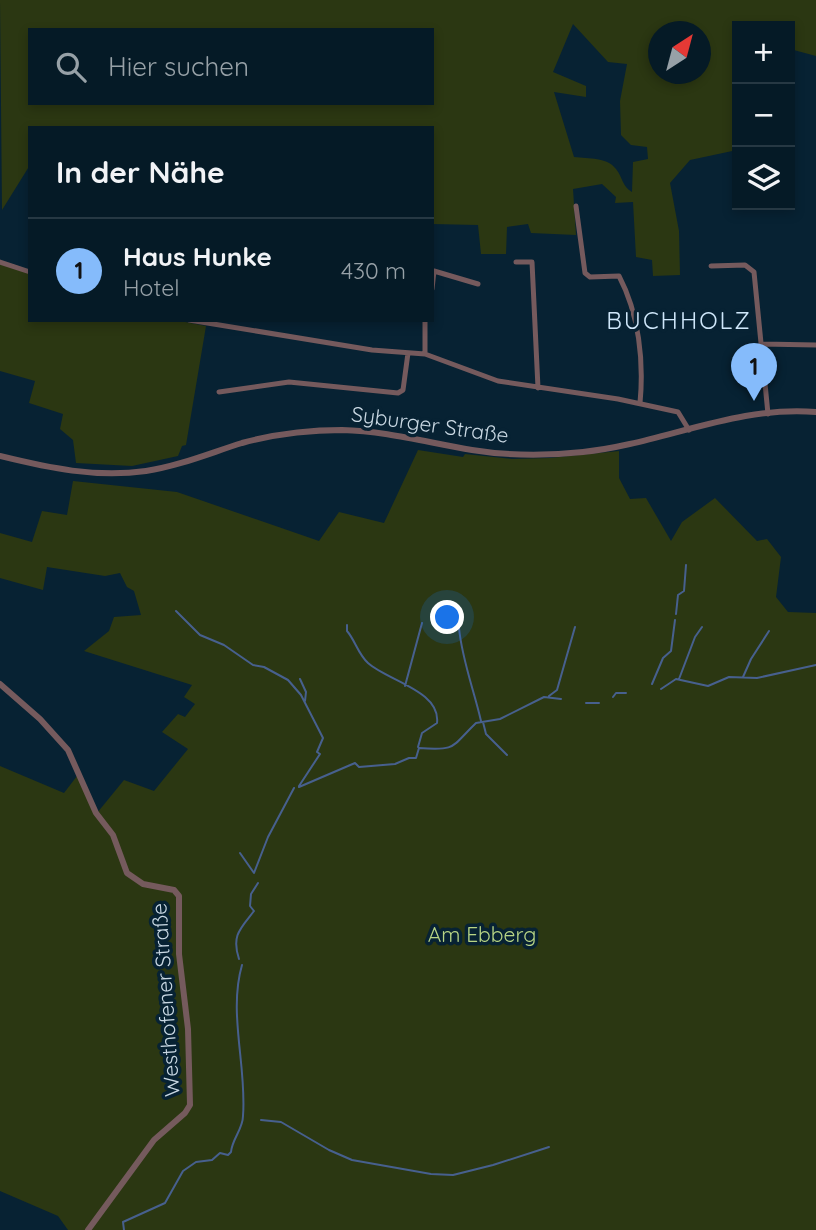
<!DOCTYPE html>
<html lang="de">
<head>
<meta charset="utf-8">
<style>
	:root { --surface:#051a26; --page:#0e232e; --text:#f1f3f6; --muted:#97a1a7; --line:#263843; --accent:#85bbfb }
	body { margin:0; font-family:Quicksand,sans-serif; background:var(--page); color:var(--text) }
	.controls { position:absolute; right:21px; top:21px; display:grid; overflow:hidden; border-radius:0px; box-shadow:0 4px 10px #0003 }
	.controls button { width:63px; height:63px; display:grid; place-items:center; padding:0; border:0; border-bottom:2px solid var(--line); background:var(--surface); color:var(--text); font:35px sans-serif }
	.compass { position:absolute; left:648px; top:21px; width:63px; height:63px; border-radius:50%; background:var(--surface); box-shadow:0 4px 10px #0003; rotate:36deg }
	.you { position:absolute; left:448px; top:618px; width:24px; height:24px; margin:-18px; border:5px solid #fff; border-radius:50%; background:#1a73e8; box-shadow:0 0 0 10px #1a73e833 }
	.badge { display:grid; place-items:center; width:46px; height:46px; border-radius:50%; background:var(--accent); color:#111; font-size:23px; font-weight:700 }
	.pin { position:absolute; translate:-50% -58px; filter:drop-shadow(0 2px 4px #0008) }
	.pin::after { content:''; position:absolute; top:37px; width:24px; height:21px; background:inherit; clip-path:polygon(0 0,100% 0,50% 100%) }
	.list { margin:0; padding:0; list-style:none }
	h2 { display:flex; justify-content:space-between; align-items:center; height:91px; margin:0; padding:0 28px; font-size:30px }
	h2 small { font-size:23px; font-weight:400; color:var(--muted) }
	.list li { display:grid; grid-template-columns:46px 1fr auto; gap:21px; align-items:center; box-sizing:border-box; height:105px; padding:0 28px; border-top:2px solid var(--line) }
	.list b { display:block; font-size:26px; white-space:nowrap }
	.list p { margin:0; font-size:23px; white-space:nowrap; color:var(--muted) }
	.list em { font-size:23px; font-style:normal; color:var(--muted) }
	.icon { flex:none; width:38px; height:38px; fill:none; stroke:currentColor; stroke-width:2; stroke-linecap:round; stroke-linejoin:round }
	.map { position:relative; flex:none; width:816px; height:1230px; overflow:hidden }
	.search { position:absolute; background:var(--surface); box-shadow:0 4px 10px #0003; left:28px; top:28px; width:406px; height:77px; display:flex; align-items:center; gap:18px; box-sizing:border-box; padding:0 24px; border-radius:0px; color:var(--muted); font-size:26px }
	.panel { position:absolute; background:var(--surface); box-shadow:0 4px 10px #0003; left:28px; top:126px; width:406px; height:196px; border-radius:0px }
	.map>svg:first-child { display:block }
</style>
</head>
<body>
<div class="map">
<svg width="816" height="1230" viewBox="0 0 816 1230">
	<rect width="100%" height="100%" fill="#072233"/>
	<!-- green -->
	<path fill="#2b3712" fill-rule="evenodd" d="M0,0h816v56l-26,-7v-23h-53v124l-47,10 -20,23 9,48 1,44 -27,1 -1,-16 -16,-3 -3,-55 -18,1 1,-6 -14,-13 -29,5 3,46 -45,-2 -3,-9 -21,3 -1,27h-25l-3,-29 -46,-1v-96h-402v37l-28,45zM573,24l35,38 19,2 -7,37 1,34 10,10 16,2 1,12 -15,3 -1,30c-10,-6 -9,-14 -16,-23 -9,-12 -27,-10 -42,-12l-20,-65 32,5v-11l-33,-14zM30,30h402v73h-402zM658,32h42v42h-42z
		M0,264l30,9v47h145l31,6 -20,119 -4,1 -4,10 -46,10 -56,-3 -3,-23 -13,-11 3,-15 -34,-11 6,-22 -35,-10z
		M418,450l45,7 2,-3 47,5 38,-1 69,-7v27l11,21 16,-1 25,43 11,-19 33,-24 42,43 10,-2 14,18 -5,40 12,15 28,1v617h-748l-10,-14 -58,-25v-425l64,27 13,-17 20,37 27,-33 30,11 34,-42 -26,-17 16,-18 7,3 10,-13 -11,-7 8,-12 -108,-34 25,-20 5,-14 27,-2 -7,-24 -7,-4 -7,-14 -15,3 -58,-9 -4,23 -43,-12v-45l32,9 10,-31 25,4 6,-34 104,11 142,49 20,-29 45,11z"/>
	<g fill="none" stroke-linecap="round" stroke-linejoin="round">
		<!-- stream -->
		<path stroke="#47608e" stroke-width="2" d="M176,611l24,24 24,10 29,20 11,2 24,13 13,15 22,43 -6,14 3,2 -21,32
			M676,614l2,-19 6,-4 2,-26
			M347,625v6c8,9 11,23 21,32 20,18 73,28 69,60l-15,10 -4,14
			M459,628c3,32 15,62 22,93
			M743,677l8,-18 18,-28
			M300,679l6,13 -1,9
			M679,679l16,-42 7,-10
			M652,684l11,-26 8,-7 4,-31
			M405,686l17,-63
			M661,689l15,-10 32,7 21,-9 28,1 59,-13
			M549,696l8,-6 18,-63
			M613,697l3,-4h10
			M586,703h13
			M483,722l3,12 21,21
			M299,787l56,-24 4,4 36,-3 14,-6h7l3,-10c38,3 32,-1 57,-25l24,-4 44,-22 17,2
			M240,853l14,20 14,-36 26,-49
			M239,959c-8,-24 2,-31 15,-48l-4,-5 1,-12 7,-11
			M261,1120l20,2 48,28 23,10 79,14 22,1 40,-10 56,-18
			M124,1230l-1,-8 42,-19 18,-32 13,-9 16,-2 8,-7 8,2 3,-3c1,-13 12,-23 12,-36 4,-49 -15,-103 -1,-151"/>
		<!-- minor -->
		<path stroke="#755a5d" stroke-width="5" d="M576,206l9,67 5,4 29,-1c20,38 25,85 21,127
			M0,262l30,10
			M516,262h16l6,126
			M711,266l34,-1 9,7 14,142
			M432,289l2,-18 44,13
			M189,320l183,30 53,4 73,27 120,18 60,13 11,18
			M761,344l55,1
			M425,354v-34
			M219,392l70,-10 109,11 5,-3 5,-37"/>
		<!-- tertiary -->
		<path stroke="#755a5d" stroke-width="6" d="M0,456c49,12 95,22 146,15 33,-5 64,-18 96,-28 33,-9 66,-13 100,-13 44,1 87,13 130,20 37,6 74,6 111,2 78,-8 153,-47 233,-40
			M0,684l40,35 28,31 28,63 17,22 14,38 16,11 31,6 5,6v58l9,75 2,76 -5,8 -31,27 -66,90"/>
	</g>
	<g text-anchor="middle" stroke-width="7" stroke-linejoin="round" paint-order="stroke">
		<!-- street labels -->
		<g font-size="21" fill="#c9d8e3" stroke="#072233">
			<text transform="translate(430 425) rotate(8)" y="7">Syburger Straße</text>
			<text transform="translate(166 1000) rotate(-94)" y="7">Westhofener Straße</text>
		</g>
		<!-- park labels -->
		<g font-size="21" fill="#b8d585" stroke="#072233">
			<text x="482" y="942">Am Ebberg</text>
		</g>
		<!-- quarter labels -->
		<g font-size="24" letter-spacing="2" fill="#cfe7fa" stroke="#072233">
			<text x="679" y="329">BUCHHOLZ</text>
		</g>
	</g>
</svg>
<div class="controls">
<button>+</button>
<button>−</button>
<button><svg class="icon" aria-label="layers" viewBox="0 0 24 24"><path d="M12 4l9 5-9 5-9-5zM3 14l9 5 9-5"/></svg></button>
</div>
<svg class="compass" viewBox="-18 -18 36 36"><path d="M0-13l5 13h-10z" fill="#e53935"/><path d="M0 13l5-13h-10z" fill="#97a1a7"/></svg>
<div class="you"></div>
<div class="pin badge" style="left:754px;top:401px">1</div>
<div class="search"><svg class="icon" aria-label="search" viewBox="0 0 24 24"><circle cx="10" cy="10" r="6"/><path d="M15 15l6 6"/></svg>Hier suchen</div>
<section class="panel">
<h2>In der Nähe<small></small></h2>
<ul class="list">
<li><span class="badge">1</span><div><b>Haus Hunke</b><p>Hotel</p></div><em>430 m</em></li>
</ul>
</section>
</div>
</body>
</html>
